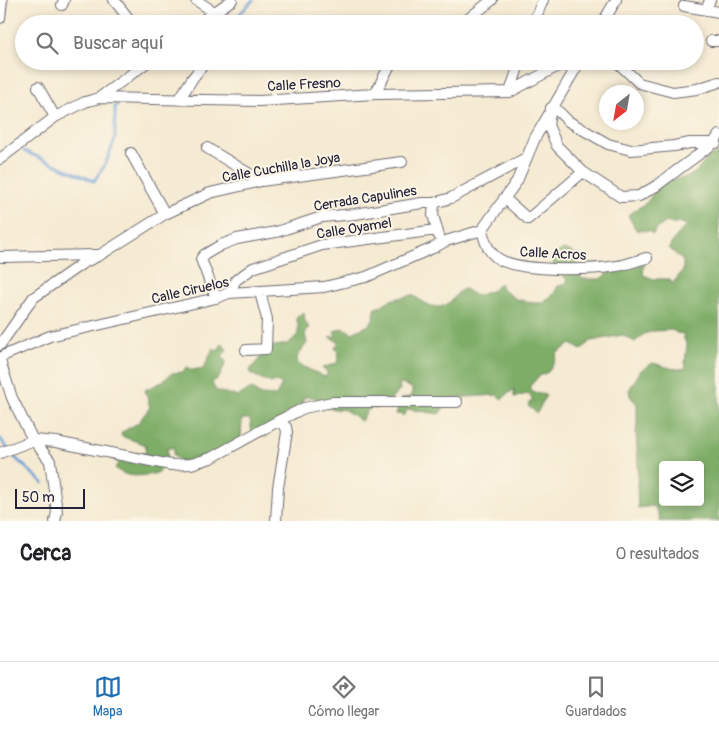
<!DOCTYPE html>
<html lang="es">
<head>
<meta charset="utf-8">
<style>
	:root { --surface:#fff; --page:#f6f6f6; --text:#202124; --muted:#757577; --line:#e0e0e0; --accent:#1f6fb2 }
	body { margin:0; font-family:Pangolin,sans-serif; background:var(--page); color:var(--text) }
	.controls { position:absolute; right:15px; bottom:15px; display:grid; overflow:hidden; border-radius:5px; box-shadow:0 2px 8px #0003 }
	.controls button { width:45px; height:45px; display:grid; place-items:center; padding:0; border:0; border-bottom:1px solid var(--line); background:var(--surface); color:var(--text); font:25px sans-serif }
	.compass { position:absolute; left:599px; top:85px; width:45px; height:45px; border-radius:50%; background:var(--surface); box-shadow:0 2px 8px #0003; rotate:211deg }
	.scale { position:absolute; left:15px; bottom:12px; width:70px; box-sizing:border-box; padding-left:5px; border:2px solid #22223b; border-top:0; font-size:14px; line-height:18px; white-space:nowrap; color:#22223b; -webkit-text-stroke:4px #fcf5e5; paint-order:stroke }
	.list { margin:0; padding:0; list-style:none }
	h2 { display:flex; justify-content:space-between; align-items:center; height:65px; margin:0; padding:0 20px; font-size:21px }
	h2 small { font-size:16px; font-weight:400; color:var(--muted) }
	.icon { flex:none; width:28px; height:28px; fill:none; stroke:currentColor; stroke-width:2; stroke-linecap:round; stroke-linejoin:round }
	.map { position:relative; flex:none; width:719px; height:521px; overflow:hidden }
	.search { position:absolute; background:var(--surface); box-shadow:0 2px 8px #0003; left:15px; right:15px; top:15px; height:55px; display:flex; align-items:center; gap:12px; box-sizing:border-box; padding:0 18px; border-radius:28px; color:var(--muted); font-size:19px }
	.sheet { height:140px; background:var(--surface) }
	nav { display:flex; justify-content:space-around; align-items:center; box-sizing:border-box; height:70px; border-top:1px solid var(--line); background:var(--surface); font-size:14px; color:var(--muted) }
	nav a { display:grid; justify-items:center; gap:2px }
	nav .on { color:var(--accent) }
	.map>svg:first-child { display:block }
</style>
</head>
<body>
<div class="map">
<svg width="719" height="521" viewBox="0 0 719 521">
	<rect width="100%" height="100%" fill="#fcf5e5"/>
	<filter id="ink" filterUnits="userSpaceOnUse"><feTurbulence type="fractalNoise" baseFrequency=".02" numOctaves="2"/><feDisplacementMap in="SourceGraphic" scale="10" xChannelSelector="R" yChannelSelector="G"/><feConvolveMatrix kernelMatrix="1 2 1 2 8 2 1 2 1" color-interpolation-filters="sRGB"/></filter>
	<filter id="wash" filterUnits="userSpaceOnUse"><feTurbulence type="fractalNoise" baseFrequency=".0096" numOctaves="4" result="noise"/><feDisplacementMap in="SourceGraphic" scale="20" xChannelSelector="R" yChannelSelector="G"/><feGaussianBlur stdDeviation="1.12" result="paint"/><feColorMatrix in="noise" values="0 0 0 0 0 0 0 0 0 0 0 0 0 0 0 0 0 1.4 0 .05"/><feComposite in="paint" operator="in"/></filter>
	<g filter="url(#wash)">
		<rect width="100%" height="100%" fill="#f5ead2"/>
		<!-- forest -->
		<path fill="#7ead67" stroke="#506851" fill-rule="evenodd" d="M719,152v369h-61l2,-2 -3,-8 -3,-5 -16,2 -1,-24 1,-19 -2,-33 1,-7v-21l-7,-8 -1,-6 12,-20 12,-7c11,3 22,8 33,5l-1,-6 2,-17 -3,-6v-5l-7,-1 -5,-3 -18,1 -10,3 -9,8 -13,-7 -31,6 -10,9 -10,-6 -14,9 -2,8 -7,11 -9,4 -9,10 2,6 14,3 -9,18 -9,-7 2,-5 3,-1 -5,-6 -14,3v-8l-12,10 -5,-4 -46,3 -12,16 -31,-5 -4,6 -8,-1 5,-15 11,-3v-8l-13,-5 1,6c-8,13 -14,9 -24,20l-3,-2 -6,4 -6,10 -16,-11 -20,-2c-6,-8 -11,-14 -22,-10l-1,17 -9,7 -13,-3 -7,6 1,4 -8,8 -14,-4 -2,-14h-8l-1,20 -45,29 -8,2 -3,-5 -12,-10 1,-8 -7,2 1,14 -7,3 -3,7c-15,3 -32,6 -43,-5l4,-5 -8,-5h21l6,-5 7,1 1,-9 -25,-9 1,-4 16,-9 12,-16 -5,-17 17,-8 10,-9 11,-1 3,-5 6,3 12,-2 9,-20 5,3 4,-8 5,7 -5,6 4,6 -7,16 -7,4c1,3 2,6 4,8 5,4 14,2 21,7l14,-9 9,7 16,1 6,-12 -6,-3 -5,2 -20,-9 -1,-4 19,-23 19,-3 10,-10v-10l-2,-6 8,-6 1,10 4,5 -4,7 2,9 -10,14 1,7 27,13 3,-4 -6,-5 15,-5 2,-10 -4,-5 4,-6 -10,-5 7,-1 -2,-5 10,-3 8,5 17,-8 4,-6 3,-12 5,-1c9,-8 19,-8 31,-11 14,8 26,20 41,4 4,-5 6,-9 12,-10l11,7 17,-6 7,-7 2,6 14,10 17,4h8l12,-8 5,-9 5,-1 5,-4 -15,-15 2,-12 9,-5 16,6 -5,16 8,8h17l11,-8 33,-7 -1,11 11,4h16l2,5 11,-13v-10l-14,-13 6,-10 12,-13 -9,-3 -6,2 -4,-3 -12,8 -3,5 -5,-3 -12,-1 -8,-15 18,-12 18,-22 24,-4 8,-5 12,-14zM663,465h37v37h-37z"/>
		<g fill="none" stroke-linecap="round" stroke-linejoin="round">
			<!-- stream -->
			<path stroke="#69a0d7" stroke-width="3" d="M234,20l19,-20
				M24,151l70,30 11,-16 10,-26v-32l2,-2
				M0,438l11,16 32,29"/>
		</g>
	</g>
	<g filter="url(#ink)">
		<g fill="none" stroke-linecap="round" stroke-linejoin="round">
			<defs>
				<path id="minor" d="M114,0l19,24
					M196,0l18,12
					M62,5l2,-5
					M684,6l35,6
					M706,10l4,-10
					M0,18l2,-18
					M198,24l34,-24
					M462,24l30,-24
					M533,24l10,-24
					M602,24l14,-24
					M711,41h8
					M616,61l23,22 34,9 24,-3 22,-7
					M38,87l17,30
					M510,92l10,-31
					M375,94l17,-33
					M99,98l160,3 116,-7 135,-2 57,-31
					M179,100l13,-21 14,-18
					M551,108l-3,17 9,21 26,26 38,25 18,-1 17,-10 58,-43 5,-8
					M551,108l8,4 9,9 40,23 23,6 43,-4 16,-3h26
					M207,148l54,33
					M131,153l34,61
					M0,159l55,-42 30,-15 14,-4 50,-37
					M504,198l24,21 55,-47
					M434,203l-1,12 6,21
					M482,230l35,-49 18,-43 45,-77
					M482,230c3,11 5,20 14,27 20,16 95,13 121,9 10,-1 20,-6 30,-8
					M0,257l97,-2
					M229,293l7,-13 17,-12 69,-23 115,-15
					M216,298l-15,-39 3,-4 17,-10 16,-6 39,-7 46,-15 33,-3 67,-11h12l17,-5 75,-40
					M0,345l33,-47 50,-35 17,-8 65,-41 45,-21 51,-12 141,-19
					M246,350l20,-1 1,-30 -7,-27
					M0,359l5,-4 45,-19 166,-38 13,-5 95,-6 42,-10 67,-29 13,-7 36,-11
					M0,361l12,37 20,40 18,23 7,51 -2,9
					M278,421l26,-13 28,-6h125
					M0,453l34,-13 22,2 115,23 20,-1 20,-6 67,-37 8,6 1,5 -9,56 -2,33"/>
			</defs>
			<!-- minor casing -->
			<use href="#minor" stroke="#6c6870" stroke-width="12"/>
			<!-- minor -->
			<use href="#minor" stroke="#fff" stroke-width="10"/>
		</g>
	</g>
	<g text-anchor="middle" stroke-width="4" stroke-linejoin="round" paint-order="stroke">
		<!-- street labels -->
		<g font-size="14" fill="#22223b" stroke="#fcf5e5">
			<text transform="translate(304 84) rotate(-3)" y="5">Calle Fresno</text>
			<text transform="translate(281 167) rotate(-10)" y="5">Calle Cuchilla la Joya</text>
			<text transform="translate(365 198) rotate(-9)" y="5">Cerrada Capulines</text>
			<text transform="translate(354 228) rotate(-9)" y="5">Calle Oyamel</text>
			<text transform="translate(553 253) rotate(3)" y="5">Calle Acros</text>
			<text transform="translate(190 290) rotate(-13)" y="5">Calle Ciruelos</text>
		</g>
	</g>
</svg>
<div class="controls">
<button><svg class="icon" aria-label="layers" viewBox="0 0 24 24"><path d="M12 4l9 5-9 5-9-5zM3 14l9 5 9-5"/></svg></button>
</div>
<svg class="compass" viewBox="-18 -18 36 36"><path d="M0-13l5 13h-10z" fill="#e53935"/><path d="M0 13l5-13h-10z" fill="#757577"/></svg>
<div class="scale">50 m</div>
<div class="search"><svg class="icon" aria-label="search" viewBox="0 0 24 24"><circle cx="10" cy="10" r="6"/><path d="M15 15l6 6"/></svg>Buscar aquí</div>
</div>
<section class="sheet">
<h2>Cerca<small>0 resultados</small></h2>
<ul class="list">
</ul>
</section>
<nav>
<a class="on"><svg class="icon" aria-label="map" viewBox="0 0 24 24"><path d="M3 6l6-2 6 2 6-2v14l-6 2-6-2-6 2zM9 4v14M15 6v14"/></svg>Mapa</a>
<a><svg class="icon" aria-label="directions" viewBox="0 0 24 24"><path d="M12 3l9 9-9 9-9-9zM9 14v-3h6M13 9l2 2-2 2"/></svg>Cómo llegar</a>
<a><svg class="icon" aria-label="saved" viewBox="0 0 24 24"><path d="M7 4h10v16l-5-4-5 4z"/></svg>Guardados</a>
</nav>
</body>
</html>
